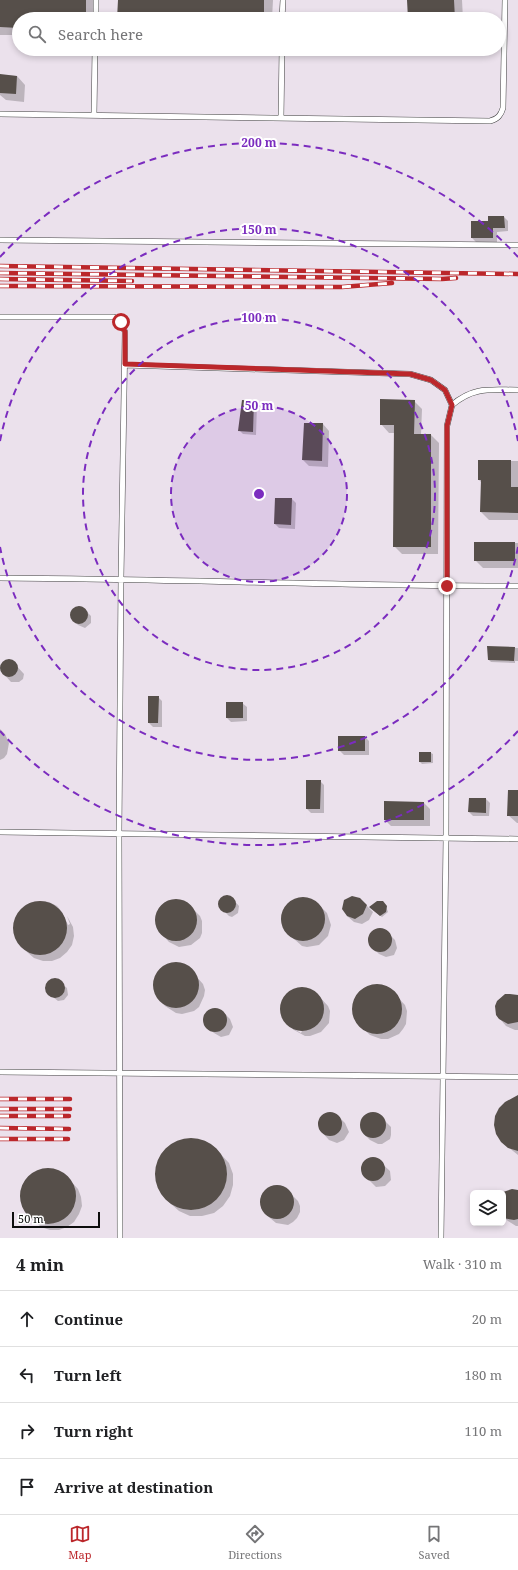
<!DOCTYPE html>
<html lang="en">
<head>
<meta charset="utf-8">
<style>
	:root { --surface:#fff; --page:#f2f2f2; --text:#202124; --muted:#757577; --line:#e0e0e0; --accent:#bb272b }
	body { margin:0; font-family:"Noto Serif",serif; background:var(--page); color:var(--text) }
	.controls { position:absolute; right:12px; bottom:12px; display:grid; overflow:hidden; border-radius:6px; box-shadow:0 2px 6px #0003 }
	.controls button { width:36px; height:36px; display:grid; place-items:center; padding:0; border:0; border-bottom:1px solid var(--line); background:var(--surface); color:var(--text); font:20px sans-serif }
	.scale { position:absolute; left:12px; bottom:10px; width:88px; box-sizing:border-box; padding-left:4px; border:2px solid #0d0d0d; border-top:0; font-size:11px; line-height:14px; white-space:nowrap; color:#0d0d0d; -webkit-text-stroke:3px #fff; paint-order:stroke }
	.stop { position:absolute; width:12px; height:12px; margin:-9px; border:3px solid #bb272b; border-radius:50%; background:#fff }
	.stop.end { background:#bb272b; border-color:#fff; box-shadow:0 1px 4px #0008 }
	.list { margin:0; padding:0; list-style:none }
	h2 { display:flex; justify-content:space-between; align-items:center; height:52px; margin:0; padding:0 16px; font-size:17px }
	h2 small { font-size:13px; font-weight:400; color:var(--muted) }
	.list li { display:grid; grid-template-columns:26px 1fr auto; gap:12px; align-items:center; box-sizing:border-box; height:56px; padding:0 16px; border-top:1px solid var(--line) }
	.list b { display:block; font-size:15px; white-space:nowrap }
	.list em { font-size:13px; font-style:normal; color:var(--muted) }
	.icon { flex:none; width:22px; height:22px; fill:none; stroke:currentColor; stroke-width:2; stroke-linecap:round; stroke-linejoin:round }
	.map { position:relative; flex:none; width:518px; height:1238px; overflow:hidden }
	.search { position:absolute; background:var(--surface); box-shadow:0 2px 6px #0003; left:12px; right:12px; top:12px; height:44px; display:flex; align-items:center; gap:10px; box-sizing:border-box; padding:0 14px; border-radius:22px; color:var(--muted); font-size:15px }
	.sheet { height:276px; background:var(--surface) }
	nav { display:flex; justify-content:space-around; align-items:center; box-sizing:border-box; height:56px; border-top:1px solid var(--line); background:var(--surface); font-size:11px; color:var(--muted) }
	nav a { display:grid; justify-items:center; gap:2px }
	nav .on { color:var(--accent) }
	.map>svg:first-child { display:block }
</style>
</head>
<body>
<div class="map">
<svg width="518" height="1238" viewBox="0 0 518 1238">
	<rect width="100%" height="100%" fill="#fffcee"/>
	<!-- industrial -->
	<path fill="#ebe1ec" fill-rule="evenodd" d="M0,0h518v1238h-518zM19,19h480v30h-480zM473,1193h30v30h-30z"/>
	<!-- shadow -->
	<path fill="#0003" d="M0,0h95l-1,19h-75v16h-19z
		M119,0h154l-1,19h-154z
		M408,0h54l1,19h-54z
		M0,75l17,1 8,9 -1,17 -18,-2 -6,-5z
		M504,217l4,4v10l-11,1v10h-21l-4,-4z
		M414,401l8,8 -1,26h10l8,8 -1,111h-36l-8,-8 1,-113h-6l-8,-9z
		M254,402l3,3 -1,30 -13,-1 -3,-3z
		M305,424h18l6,7 -1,36 -19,-1 -6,-6z
		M479,461h39v59h-29l-8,-8 1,-29 -3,-3z
		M292,499l4,4 -1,26 -16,-1 -4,-4z
		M475,543h43v25h-35l-8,-8z
		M81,606l10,10v7l-6,5 -7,-3 -7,-7v-8l3,-2z
		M488,647l30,1v13h-3v2l-24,-1 -2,-2z
		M5,661h7l12,13 -1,5 -4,3h-8l-10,-11v-6z
		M158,697l4,4v26h-9l-4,-4z
		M242,703l5,4v14l-16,1 -4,-4z
		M0,729l5,5 4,9 -2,11 -3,4 -4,2z
		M365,737l4,4v14h-25l-5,-5z
		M431,753l2,1v9l-11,1 -2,-2z
		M320,781l4,4v28h-13l-4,-4z
		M518,791v32h-1l-9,-8z
		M486,799l4,4 -1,13h-16l-4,-4z
		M424,803l6,6v17h-39l-6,-6z
		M227,896h3l9,10 -1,7 -6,4 -3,-1 -10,-10 1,-7z
		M299,898h5l12,4 11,11 4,12 -3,11 -9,9 -12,2 -5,-1 -17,-15 -4,-11 1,-6 6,-10z
		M179,900l10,5 11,11 2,5v12l-2,5 -9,7 -12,2 -10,-5 -11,-12 -3,-11 4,-11 8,-7z
		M41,901l8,1 8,4 5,6 6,13 2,-1 -3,-8 6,11 1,9 -2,9 -5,7 -7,6 -8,3h-9l-9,-3 -7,-6 -11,-14 -2,-9 1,-9 4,-8 5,-6 8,-4z
		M385,904l3,8 -6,5 -12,-9z
		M367,906l6,6 -4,8 -7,4 -8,-2 -7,-6z
		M378,929l7,1 10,10 2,8 -3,7 -8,2 -7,-3 -7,-7 -3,-8 4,-7z
		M176,963l12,4 15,17 2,6 -1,6 -5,11 -5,4 -12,3 -6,-1 -11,-7 -6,-7 -5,-11v-7l6,-11 4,-4z
		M57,980l10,8 1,7 -4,5 -6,1 -10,-8 -1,-7 3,-5z
		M372,985l13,1 5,3 15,16 2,6 -1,13 -3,5 -4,5 -11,5h-7l-11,-4 -12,-11 -5,-11 1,-13 3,-5 4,-5z
		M295,989h12l10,5 11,12 2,5 -1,12 -8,9 -11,4h-5l-11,-6 -2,-2 9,5 1,-2 -13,-6 -5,-7 -2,-5 1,-12 7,-9z
		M518,997v33h-3l-9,-4 -6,-7z
		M216,1009l8,4 6,6 3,8 -4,8 -8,2 -7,-4 -7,-6 -3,-8 4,-8z
		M518,1098v57l-16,-13z
		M331,1113l7,3 7,7 4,9 -5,8 -7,3 -8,-3 -9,-10 -1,-8 4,-7z
		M370,1113l8,1 13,13v8l-1,4 -8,5h-4l-8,-4 -7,-7 -3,-8 3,-8z
		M194,1139l11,2 9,6 15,16 4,11v11l-3,11 -7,10 -9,7 -12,3h-12l-11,-5 -9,-8 -7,-7 -5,-10 -2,-12 2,-11 5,-11 9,-7 10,-5z
		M368,1159h9l13,12 1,9 -6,6 -9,1 -13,-13 -1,-8z
		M48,1169l9,2 8,4 13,14 3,8 1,9 -3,8 -5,8 -7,5 -8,3h-9l-9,-3 -6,-6 -12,-14 -2,-9 1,-9 3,-8 7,-6 7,-4z
		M276,1186h5l10,8 7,7 2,5v6l-3,6 -4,4 -5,3 -12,-2 -12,-10 -3,-6v-11l9,-9z
		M518,1193v33h-2l-8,-5 -5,-5v-22z"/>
	<!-- building -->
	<path fill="#564f4a" d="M0,0h86v19h-67v9l-19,-1z
		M118,0h146v19h-147z
		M407,0h47l1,19h-47z
		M0,74l17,2 -1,18 -16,-1z
		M488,216h16l1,12h-12v10h-22v-17h17z
		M380,399l35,1 -1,34h17v113h-38l1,-122h-14z
		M242,400l12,1 -1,31 -15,-1z
		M304,423h19l-1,38 -20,-1z
		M478,460h33v27h7v26l-38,-1 1,-32h-3z
		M275,498h17l-1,27 -17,-1z
		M474,542h41v19h-41z
		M70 615a9 9 0 1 1 18 0a9 9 0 1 1-18 0Z
		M487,646l28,1 -1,14 -26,-1z
		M0 668a9 9 0 1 1 18 0a9 9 0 1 1-18 0Z
		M148,696h11l-1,27h-10z
		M226,702h17v16h-17z
		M338,736h27v15h-27z
		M419,752h12v10h-12z
		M306,780h15l-1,29h-14z
		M508,790h10v26h-11z
		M469,798h17v15l-18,-1z
		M384,801l40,1v18h-40z
		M218 904a9 9 0 1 1 18 0a9 9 0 1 1-18 0Z
		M352,896l8,2 7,7 -4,9 -8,5 -8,-3 -5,-7 2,-9z
		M281 919a22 22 0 1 1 44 0a22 22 0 1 1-44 0Z
		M155 920a21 21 0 1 1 42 0a21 21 0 1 1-42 0Z
		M13 928a27 27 0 1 1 54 0a27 27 0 1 1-54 0Z
		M377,901h6l4,5 -1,6 -6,4 -11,-9z
		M368 940a12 12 0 1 1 24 0a12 12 0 1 1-24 0Z
		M153 985a23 23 0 1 1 46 0a23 23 0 1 1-46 0Z
		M45 988a10 10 0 1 1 20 0a10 10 0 1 1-20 0Z
		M352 1009a25 25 0 1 1 50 0a25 25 0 1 1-50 0Z
		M280 1009a22 22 0 1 1 44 0a22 22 0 1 1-44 0Z
		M505,994h5l8,1v27l-10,2 -9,-5 -3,-4 -1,-9 2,-5z
		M203 1020a12 12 0 1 1 24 0a12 12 0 1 1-24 0Z
		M518,1095v56l-10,-3 -7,-6 -5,-8 -2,-9 1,-9 4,-8 6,-6z
		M318 1124a12 12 0 1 1 24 0a12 12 0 1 1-24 0Z
		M360 1125a13 13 0 1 1 26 0a13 13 0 1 1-26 0Z
		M155 1174a36 36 0 1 1 72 0a36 36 0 1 1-72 0Z
		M361 1169a12 12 0 1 1 24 0a12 12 0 1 1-24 0Z
		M20 1196a28 28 0 1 1 56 0a28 28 0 1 1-56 0Z
		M260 1202a17 17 0 1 1 34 0a17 17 0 1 1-34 0Z
		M512,1189l6,1v29l-4,1 -11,-2v-26z"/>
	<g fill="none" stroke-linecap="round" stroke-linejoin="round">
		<defs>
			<path id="lane" d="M96,19v-19
				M282,19l1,-19
				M0,114l490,7c8,-2 11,-6 13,-13l2,-108
				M94,115l1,-66
				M281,118l1,-69
				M0,240l518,5
				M0,317h114l7,5 4,10 -4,246 -2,255 1,405
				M125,365l285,9 21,6 14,10 7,15 -5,21 -1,412 -5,400
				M452,405c22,-19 39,-15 66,-15
				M0,578c173,1 345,8 518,8
				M0,832l518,7
				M0,1072l518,5"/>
		</defs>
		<!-- lane casing -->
		<use href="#lane" stroke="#404040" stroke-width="6"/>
		<!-- lane -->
		<use href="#lane" stroke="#fff" stroke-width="5"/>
		<defs>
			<path id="rail" d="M0,266l518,8
				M0,273l442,6 14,-1
				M0,279l132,2
				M0,286l342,1 50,-4
				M0,1099h70
				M0,1109h70
				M0,1116h69
				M0,1128l69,1
				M0,1139h68"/>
		</defs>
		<!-- rail casing -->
		<use href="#rail" stroke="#bb272b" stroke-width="4.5"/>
		<!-- rail -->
		<use href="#rail" stroke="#fff" stroke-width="3" stroke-dasharray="9" stroke-linecap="butt"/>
	</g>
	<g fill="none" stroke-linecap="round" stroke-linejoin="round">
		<!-- route -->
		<path stroke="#bb272b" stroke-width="5" d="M121,322l4,10v32l285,10 21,6 14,10 7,15 -5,21v160"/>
	</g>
	<!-- distance rings -->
	<circle cx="259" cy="494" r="88" fill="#7b2cbf" fill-opacity=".12"/>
	<g fill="none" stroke="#7b2cbf" stroke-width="2" stroke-dasharray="7 5">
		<circle cx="259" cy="494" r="88"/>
		<circle cx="259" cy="494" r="176"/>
		<path d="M518 547A264 264 0 0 1 0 547M0 441A264 264 0 0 1 518 441"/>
		<path d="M518 731A351 351 0 0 1 0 731M0 257A351 351 0 0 1 518 257"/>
	</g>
	<circle cx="259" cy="494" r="6" fill="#7b2cbf" stroke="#fff" stroke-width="2"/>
	<g font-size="12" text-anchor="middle" font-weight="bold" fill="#7b2cbf" stroke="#fff" stroke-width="4" stroke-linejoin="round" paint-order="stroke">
		<text x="259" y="147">200 m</text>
		<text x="259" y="234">150 m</text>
		<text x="259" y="322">100 m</text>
		<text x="259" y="410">50 m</text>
	</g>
</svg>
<div class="controls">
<button><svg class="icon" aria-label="layers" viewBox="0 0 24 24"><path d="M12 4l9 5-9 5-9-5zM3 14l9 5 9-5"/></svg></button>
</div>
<div class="scale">50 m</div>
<div class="stop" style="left:121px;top:322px"></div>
<div class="stop end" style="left:447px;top:586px"></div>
<div class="search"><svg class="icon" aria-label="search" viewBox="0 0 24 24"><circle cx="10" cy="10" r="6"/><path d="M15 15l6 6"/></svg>Search here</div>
</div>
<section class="sheet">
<h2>4 min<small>Walk · 310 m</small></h2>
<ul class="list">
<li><svg class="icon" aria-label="ahead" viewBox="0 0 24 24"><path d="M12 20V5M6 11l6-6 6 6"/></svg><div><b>Continue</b></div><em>20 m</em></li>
<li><svg class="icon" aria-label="left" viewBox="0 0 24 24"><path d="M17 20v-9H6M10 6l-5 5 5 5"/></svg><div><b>Turn left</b></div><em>180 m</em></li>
<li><svg class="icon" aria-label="right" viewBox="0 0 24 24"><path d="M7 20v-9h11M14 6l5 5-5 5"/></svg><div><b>Turn right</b></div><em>110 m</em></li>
<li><svg class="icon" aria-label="arrive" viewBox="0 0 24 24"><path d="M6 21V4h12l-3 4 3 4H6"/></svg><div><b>Arrive at destination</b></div></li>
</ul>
</section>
<nav>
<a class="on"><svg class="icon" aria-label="map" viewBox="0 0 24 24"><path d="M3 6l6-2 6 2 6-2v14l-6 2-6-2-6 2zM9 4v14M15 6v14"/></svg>Map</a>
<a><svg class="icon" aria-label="directions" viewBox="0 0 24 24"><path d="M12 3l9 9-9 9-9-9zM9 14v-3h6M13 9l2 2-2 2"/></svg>Directions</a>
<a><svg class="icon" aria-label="saved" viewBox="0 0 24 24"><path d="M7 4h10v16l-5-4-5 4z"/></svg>Saved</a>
</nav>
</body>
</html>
